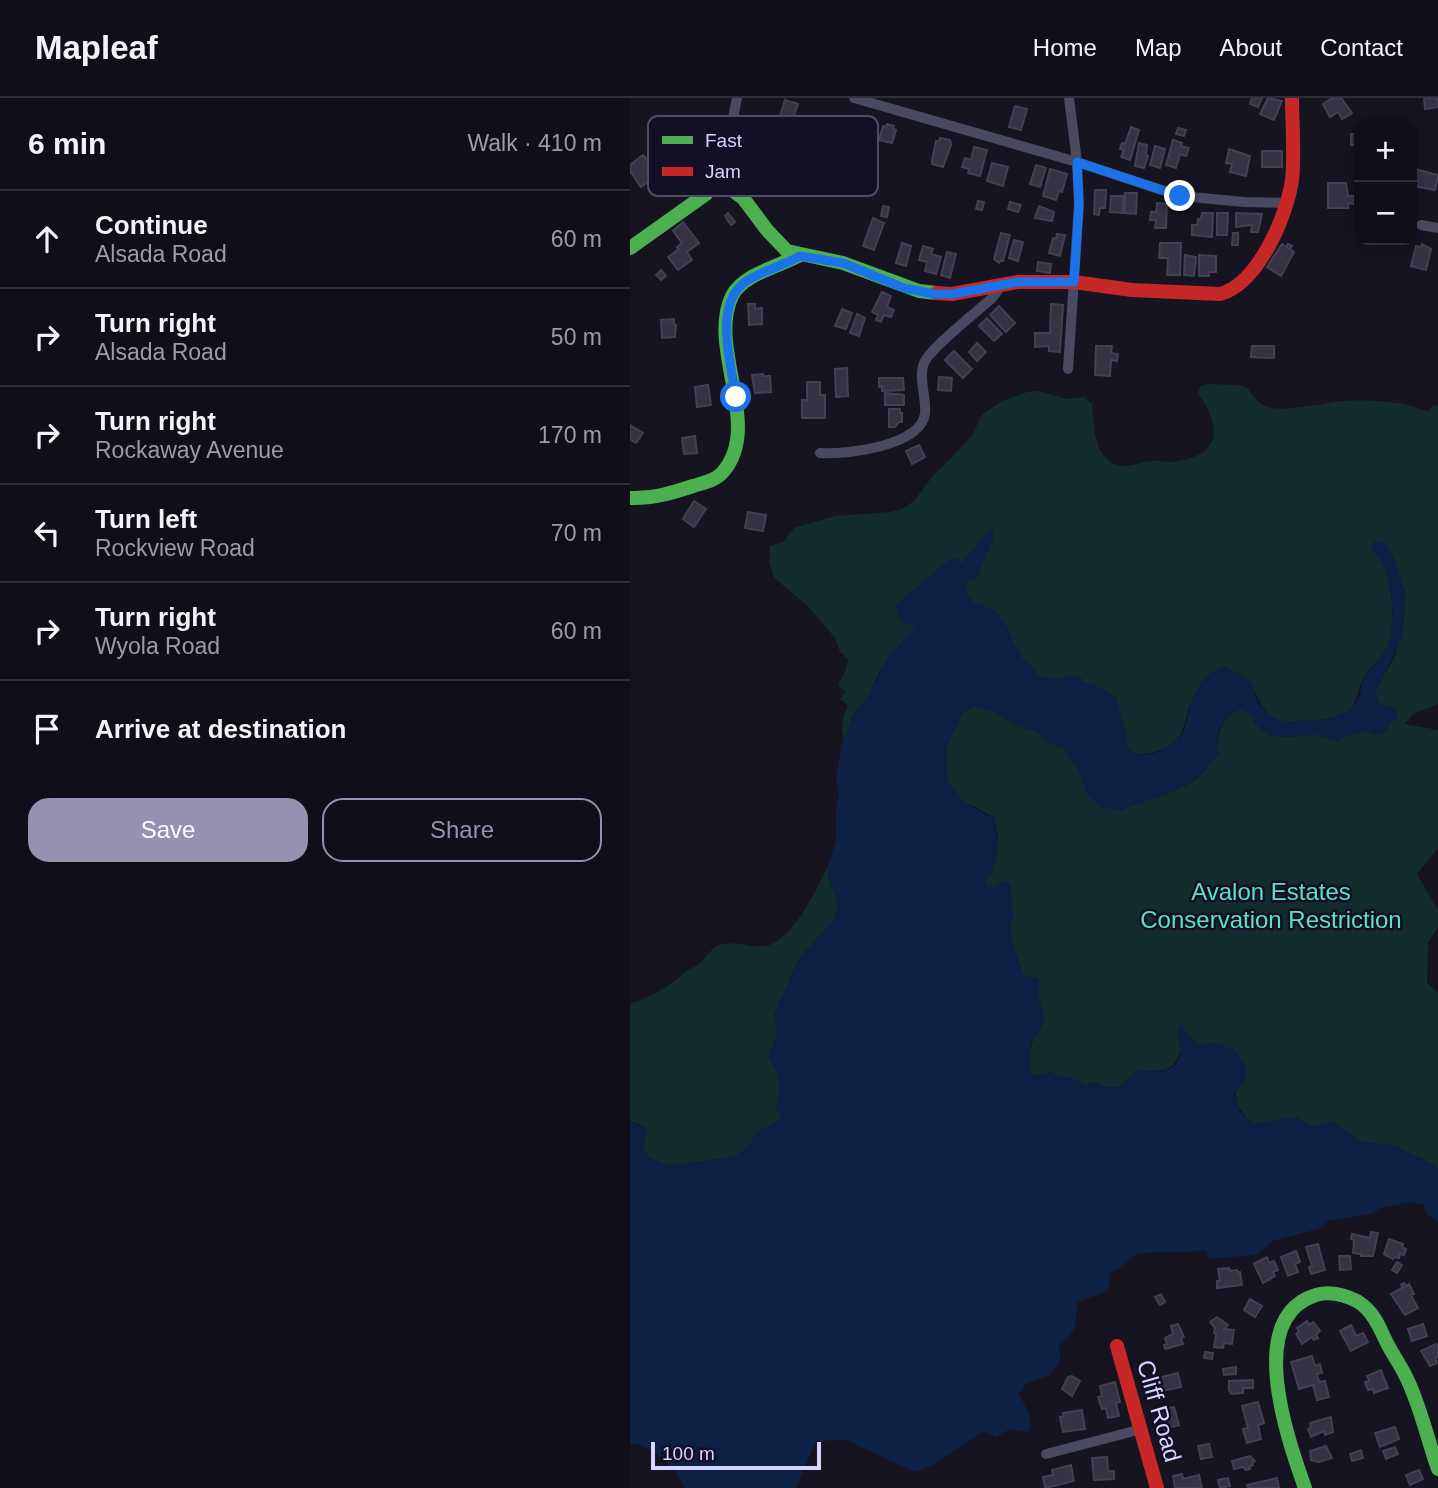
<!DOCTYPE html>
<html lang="en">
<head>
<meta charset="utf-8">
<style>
	:root { --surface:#100f19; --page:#191822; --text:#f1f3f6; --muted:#9c9ca2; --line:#302f38; --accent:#9591b1 }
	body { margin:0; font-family:Helvetica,sans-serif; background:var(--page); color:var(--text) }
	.controls { position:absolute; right:21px; top:21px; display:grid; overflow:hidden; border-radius:14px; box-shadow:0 4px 10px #0003 }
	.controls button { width:63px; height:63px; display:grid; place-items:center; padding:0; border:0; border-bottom:2px solid var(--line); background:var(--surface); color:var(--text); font:35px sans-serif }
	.scale { position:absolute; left:21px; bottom:18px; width:170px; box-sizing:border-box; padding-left:7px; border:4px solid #d9d4ff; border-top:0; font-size:19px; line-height:24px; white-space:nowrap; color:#d9d4ff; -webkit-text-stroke:5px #130f26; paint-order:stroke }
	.stop { position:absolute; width:21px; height:21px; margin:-16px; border:5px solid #1a73e8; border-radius:50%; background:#fff }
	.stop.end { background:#1a73e8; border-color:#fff; box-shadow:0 2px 7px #0008 }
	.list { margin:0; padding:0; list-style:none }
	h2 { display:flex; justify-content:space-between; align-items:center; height:91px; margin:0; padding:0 28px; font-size:30px }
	h2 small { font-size:23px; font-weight:400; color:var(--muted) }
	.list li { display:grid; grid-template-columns:46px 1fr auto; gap:21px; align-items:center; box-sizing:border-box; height:98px; padding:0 28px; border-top:2px solid var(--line) }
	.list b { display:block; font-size:26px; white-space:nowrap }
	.list p { margin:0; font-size:23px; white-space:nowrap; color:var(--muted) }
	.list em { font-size:23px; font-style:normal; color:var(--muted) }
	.actions { display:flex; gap:14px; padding:21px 28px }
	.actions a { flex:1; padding:16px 0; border:2px solid var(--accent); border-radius:21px; text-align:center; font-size:24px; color:var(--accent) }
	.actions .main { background:var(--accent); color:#fff }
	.icon { flex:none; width:38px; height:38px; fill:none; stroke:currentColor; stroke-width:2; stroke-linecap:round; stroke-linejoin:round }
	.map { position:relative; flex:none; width:808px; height:1390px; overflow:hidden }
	header { display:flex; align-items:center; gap:42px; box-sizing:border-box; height:98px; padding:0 35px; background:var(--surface); border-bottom:2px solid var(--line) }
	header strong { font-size:33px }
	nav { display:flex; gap:38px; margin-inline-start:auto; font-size:24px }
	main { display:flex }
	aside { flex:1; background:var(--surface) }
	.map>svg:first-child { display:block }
</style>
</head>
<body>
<header>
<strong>Mapleaf</strong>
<nav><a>Home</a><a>Map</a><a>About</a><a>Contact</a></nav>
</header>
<main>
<aside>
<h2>6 min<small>Walk · 410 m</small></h2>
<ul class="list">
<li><svg class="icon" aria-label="ahead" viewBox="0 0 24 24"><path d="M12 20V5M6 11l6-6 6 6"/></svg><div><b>Continue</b><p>Alsada Road</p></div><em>60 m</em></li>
<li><svg class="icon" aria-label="right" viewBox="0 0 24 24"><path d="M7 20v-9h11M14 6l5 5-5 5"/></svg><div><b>Turn right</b><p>Alsada Road</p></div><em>50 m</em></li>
<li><svg class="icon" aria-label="right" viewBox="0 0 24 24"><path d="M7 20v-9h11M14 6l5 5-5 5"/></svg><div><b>Turn right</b><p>Rockaway Avenue</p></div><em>170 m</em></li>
<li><svg class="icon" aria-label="left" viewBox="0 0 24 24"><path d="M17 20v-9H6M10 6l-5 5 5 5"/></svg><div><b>Turn left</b><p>Rockview Road</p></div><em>70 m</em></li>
<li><svg class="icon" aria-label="right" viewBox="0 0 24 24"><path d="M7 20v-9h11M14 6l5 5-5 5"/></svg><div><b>Turn right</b><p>Wyola Road</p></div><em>60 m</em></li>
<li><svg class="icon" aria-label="arrive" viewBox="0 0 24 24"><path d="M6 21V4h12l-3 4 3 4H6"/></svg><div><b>Arrive at destination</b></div></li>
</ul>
<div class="actions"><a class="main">Save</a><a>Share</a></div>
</aside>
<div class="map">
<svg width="808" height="1390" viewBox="0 0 808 1390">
	<rect width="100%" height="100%" fill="#161421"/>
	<!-- green -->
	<path fill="#132c2d" d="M576,286l33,1 9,3c6,12 12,17 24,20 16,3 53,-5 71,-7 18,-2 41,0 60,3 9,1 16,6 25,7l5,-6 5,1v298l-25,10 -8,10 33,6v118l-21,26 21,36v17l-10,16 -1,40 11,10v178l-4,-6 -39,-19 -33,-4 -30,-20 -19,5 -17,-9 -42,6c-25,-22 -20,-31 -10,-60l-5,-4 -2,-6 -27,-12 -1,3c-13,2 -20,-7 -26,-17 -4,37 -6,46 -46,42 -14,17 -22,23 -42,12l-9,4c-15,-11 -22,-7 -36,-14l-12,4 -7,-2c-7,-16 6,-46 12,-61l-6,-21 1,-13 -14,-4c-8,-19 -20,-42 -11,-61l-17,-26 -10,-3 -1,-5 13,-42 -4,-20 -20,-12 -11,-3 -7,-12 -9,-9 -1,-34 16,-35 11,-7 23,6 22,14 20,5 8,10 18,7 15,21 9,27 32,15c27,-14 69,-18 88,-45 14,-19 6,-51 34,-57l13,9 4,9 8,3 2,5 19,2 27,-3 22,7c7,-7 19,-6 29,-10l10,4 5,-30c-14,-15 4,-29 11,-43 8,-16 15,-53 12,-70 -2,-9 -7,-17 -8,-26l-17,-10c13,21 19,71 7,94 -6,11 -19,19 -24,31 -6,12 -4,24 -17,32 -17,9 -41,7 -59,9 -21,-5 -24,-16 -32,-32 -3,-7 -11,-13 -16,-17l-33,5c-7,9 -12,19 -16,30 -7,23 -7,38 -36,44 -10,3 -18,4 -26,-4l-1,-15 -11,-37 -12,-7 -20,-7 -44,-5 -11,-15 -5,-2 -14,-23 -1,-8 -12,-16 -23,-10 -7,-9 1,-15 26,-40 -11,1 -20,24 -66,41 8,18 7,1 4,4v2l-36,43 -9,20 -18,25 -8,22c-3,-13 -2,-23 4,-34l-8,-7 6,-8 -8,-5c3,-9 10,-17 10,-27l-8,-7 -5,-14 -29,-34 -32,-26 -5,-17 1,-15 13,-4 11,-14 41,-12 55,-4 12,-3 12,-8 18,-24 39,-40 11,-22 20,-14 25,-9 12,-1 28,8 16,-2 9,7c2,19 1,41 15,55 14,14 32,2 47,2 5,-1 10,1 16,1 50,-5 54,-31 28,-69l2,-6z
		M198,768l1,15 10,23 -5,16 -35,39 -25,57 4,14 -9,28c12,17 13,31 8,51l4,6 -1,5 -23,12 -8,15 -15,10 -65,9 -21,-9 -5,-9 2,-21 -15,-6v-117c22,-8 41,-18 59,-35 14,-3 19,-21 33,-25 16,-3 28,4 43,2 29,-5 51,-57 63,-80z"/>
	<!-- water -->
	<path fill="#0d2144" d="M361,430l2,2v9l-17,40 -9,1 -1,14 8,9 20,7 8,9 21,41 5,2 11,15 25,2 2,-4 16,3 1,4 20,7 12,7 11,37 1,15c16,16 46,0 56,-16 4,-7 4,-14 6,-21 4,-19 16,-40 36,-45 8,4 17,9 24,15 5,4 5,11 7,16 4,12 17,22 30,25 25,-2 63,2 74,-27 2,-8 2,-15 5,-22l4,-1c8,-10 17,-20 21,-33 7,-24 1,-74 -19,-89l4,-9c4,1 8,1 11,3 8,7 19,49 19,59 0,11 -6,23 -2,33l-27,55v7l5,7 15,3 2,8 -8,8 -3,7 -11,4 -10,-4c-10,4 -23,3 -29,11l-22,-8 -28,3 -18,-2 -16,-13 2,-4 -13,-9c-18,3 -24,22 -26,38l4,6c-11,12 -22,26 -37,33 -20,11 -43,15 -63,25l-18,-4 -14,-11 -9,-27 -15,-21 -18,-7 -8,-10 -20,-5 -22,-14 -23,-6 -11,7 -16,35 1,34 9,9 7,12c12,3 20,11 31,15l4,33 -6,22 -7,7 1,5 10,3 4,-5 7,-1 3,3 3,29 -4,10 5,27 10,24 14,4 2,8 -3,5c6,20 13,34 -6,49l-2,27 2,6 7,2 12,-4c14,7 21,3 36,13l9,-3c20,11 28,6 42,-12 17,2 44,5 43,-20 0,-10 -5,-17 0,-27 8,12 12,24 29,22l1,-3 22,7 12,15 2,4 -1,13 -11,13 6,18 14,12 42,-7 17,10 18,-5 31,20 32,4 40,19 4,6v51l-12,-9 -2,-8 -14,-3 -29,6 -10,6 -43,7 -7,7 -48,13 -16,14 -48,4 -3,-8 -68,2 -19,16 -9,3 -2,19 -31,11c-1,22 1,30 -18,43l2,15 -12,16 -22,7 -8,11 10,19 2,13 -4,6 -17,-3 -14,8 -13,-6 -51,35 -17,6 -69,-32 -30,1 -20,47h-111c-7,-17 -35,-46 -55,-44v-323l17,8 -1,8 -4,7 6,13 21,9 65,-9 15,-10 8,-15 23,-12 1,-5 -5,-6c6,-20 5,-34 -7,-51l9,-28 -4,-14 25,-57 35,-39 5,-16 -10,-23 -1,-15 8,-26v-32l3,-12 -3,-17 5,-32 11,-29 18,-25 19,-37 26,-28c-4,-4 -13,-4 -16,-9 -2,-4 -1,-9 -3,-14l54,-46 6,-1 6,5z"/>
	<!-- building -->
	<path fill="#343243" stroke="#433f54" stroke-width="2" d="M622,0h10l-4,9 -8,-3z
		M638,0l14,3 -8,19 -14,-6z
		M702,0h9l11,15 -10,6 -4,-7 -8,5 -7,-13z
		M794,0h14v9l-13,2z
		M155,2l13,4 -8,23 -12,-4z
		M385,8l12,3 -6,21 -12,-3z
		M257,26l7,2 -1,3 3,1 -4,13 -13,-3 4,-14 3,1z
		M501,29l8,3 -9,30 -9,-3 3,-7 -4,-1 2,-6 3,1z
		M548,30l8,2 -2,6 -8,-2z
		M729,30v17h-8v-11h8z
		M310,40l10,2 1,5 -8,22 -11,-3v-4l4,-19h3z
		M543,42l9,3 -1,3 8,2 -3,8 -6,-2 -4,14 -10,-3z
		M509,45l8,2 -1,10 2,1 -4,12 -9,-2z
		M525,48l10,3 -5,19 -10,-3z
		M344,49l13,3 -7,26 -12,-3 1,-4 -7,-2 3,-9 6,2z
		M599,51l21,7 -4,20 -16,-4 2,-8 -6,-1z
		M632,53h20v16h-20z
		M13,57l9,11 -5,4 6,8 -12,9 -11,-16v-6z
		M362,65l16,4 -5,19 -16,-5z
		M406,67l10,3 -6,19 -10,-3z
		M420,71l17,5 -5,18 -3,-1 -3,9 -13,-4z
		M785,71l23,6 -3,15 -22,-4z
		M698,85h18l2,13h6v8l-6,-1v5h-20z
		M465,92h11l-1,18h-5l-1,7 -5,-1z
		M495,95h12l-1,21 -11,-1z
		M481,98h12v17l-13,-1z
		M348,103l6,1 -2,8 -6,-1z
		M380,104l11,3 -3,7 -10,-3z
		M527,105l10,1 -1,24h-11l1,-8h-6l1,-8h5z
		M253,108l6,1 -2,10 -6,-1z
		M409,108l15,6 -2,9 -17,-3z
		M98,115l7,9 -4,3 -6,-9z
		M572,115h11l-1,24 -20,-2v-10h5l1,-6h3z
		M587,115h11l-1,22h-10z
		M606,115l26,1 -4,18h-7l1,-7 -16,2z
		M243,120l11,5 -10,27 -11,-4z
		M53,124l16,21 -12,9 5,8 -14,10 -10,-13 11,-8 -2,-2 5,-4 -9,-12z
		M371,135l9,2 -7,26h-3l-1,2 -5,-4z
		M603,135h5v12h-6z
		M427,136l8,1 -5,21 -11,-3 4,-15 3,1z
		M384,142l9,2 -5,19 -9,-3z
		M272,145l9,3 -5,20 -10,-3z
		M530,145h21l-1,32h-13l1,-17h-9z
		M652,146l5,3 1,-3 4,2 -2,3 4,3 -13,24 -14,-9z
		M792,146l9,5 -5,21 -15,-4 5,-20 5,1z
		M293,148l10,3 -2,5 10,3 -5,17 -11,-3 2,-9 -8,-2z
		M317,154l9,2 -6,24 -9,-3z
		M555,157l11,2 -2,19 -10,-1z
		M569,157l17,1v16h-7v4h-10z
		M408,164l13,2 -1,9 -13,-2z
		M31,172l5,6 -5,4 -5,-5z
		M252,194l9,4 -4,11 7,3 -3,7 -7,-2 -3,7 -5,-2 2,-5 -6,-3z
		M118,206h7v5l7,-1v16l-13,1z
		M421,206l12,1 -3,47 -11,-1v-5l-14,1v-14h15z
		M369,208l16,17 -9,9 -16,-17z
		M212,211l10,4 -6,16 -11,-3z
		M227,216l8,4 -6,18 -9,-3z
		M357,220l15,16 -8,7 -15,-15z
		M44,221v6h2l-1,12 -13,1 -1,-18z
		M347,245l9,9 -9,9 -8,-9z
		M466,248h16l-1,7 7,1 -1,7 -6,-1 -1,16 -15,-1z
		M622,248h22v12l-23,-1z
		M324,253l18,18 -9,9 -18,-18z
		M217,270l1,28 -12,1 -1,-28z
		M133,276v2h7l1,16 -16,1 -3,-18z
		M309,279l13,1 -1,13 -13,-1z
		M249,280h24l1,12 -22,1v-5l-3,1z
		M177,284h13v13h5v23h-23v-18h5z
		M78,287l3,20 -14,2 -2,-20z
		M255,295l19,2v10h-19z
		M259,311h11v4h2v9h-3l-4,5h-6z
		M0,327l13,8 -7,10 -6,-4z
		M65,338l2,17 -13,1 -2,-16z
		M289,347l6,12 -13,7 -6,-13z
		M64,403l12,8 -12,18 -11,-8z
		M118,414l18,3 -3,16 -18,-3z
		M741,1134l7,1 -5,23h-12v-2l-8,-1 1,-13 -3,-1 1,-5 18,4z
		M759,1141l14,5 -1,3 4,2 -2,6 -4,-1 -1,4 -5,-1 -1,2 -9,-5z
		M688,1146l7,26 -14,4 -2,-7 3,-1 -6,-19z
		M666,1153l4,11 -5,2 3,8 -10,4 -7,-19z
		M709,1158h11l1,13 -11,1z
		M637,1159l2,6 5,-2 4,9 -5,2 2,4 -12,7 -9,-19z
		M767,1164l5,3 -5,8 -5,-3z
		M599,1170l1,3 7,-1 1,2h2l2,13 -25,3v-7h3l-2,-12z
		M774,1185l2,3 3,-2 5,10 -3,1 7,13 -13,7 -14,-21 12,-7 -2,-2z
		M531,1196l4,8 -5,3 -5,-8z
		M620,1201l12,7 -7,11 -11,-7z
		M587,1219l11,8 -4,4 10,1 -2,14 -8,-1 -1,5 -9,-1 2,-14h-2l1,-5 -5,-6z
		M677,1223l2,4 4,-3 7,9 -4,4 2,3 -4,2 -2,-3 -10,7 -6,-10 3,-3 -2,-3z
		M548,1226l6,13 -3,1 2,6 -18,5 -1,-4 3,-1 -2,-6 8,-4 -2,-8z
		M793,1226l4,12 -15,5 -4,-12z
		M721,1227l5,11 7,-3 5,9 -17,9 -11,-20z
		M806,1246l2,2v11l-3,1 2,5 -7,3 -9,-15z
		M575,1254l8,1 -1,6 -8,-1z
		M682,1258l3,10 5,-2 2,9 -5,1 2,8 6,-1 4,16 -12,3 -4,-15 -14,4 -8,-27z
		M606,1269v7l-12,1 -1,-6z
		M751,1272l7,18 -14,5 -1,-4 -5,1 -3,-8 4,-1 -2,-5z
		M548,1275l3,14 -24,5 -3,-13z
		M442,1278l8,5 -8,15 -10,-7 6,-12z
		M623,1282v8h-10v5l-12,1 -2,-4v-9z
		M485,1284l5,20 -4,1 3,13 -11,2 -2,-10 -4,1 -4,-12 4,-1 -2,-10z
		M628,1304l6,21 -6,2 3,14 -14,4 -4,-14 5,-1 -6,-22z
		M544,1309l5,18 -15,4 -4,-14 9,-2 -2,-5z
		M452,1312l3,19 -22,3 -3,-15 4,-1 -1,-3z
		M701,1319l2,15 -8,3 -1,-4 -13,6 -3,-8 3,-1 -1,-5z
		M765,1329l4,12 -19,8 -5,-14z
		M579,1346l3,13 -11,2 -3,-13z
		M696,1348l6,12 -14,4 -7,-2 -1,-9z
		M765,1349l3,7 -12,5 -3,-8z
		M731,1352l2,8 -11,3 -2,-7z
		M620,1358l5,5 -3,1 1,3 -4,2 1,2 -4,1 -3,-3 -9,2 -2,-8z
		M477,1359l1,14h6v8l-20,1 -2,-22z
		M441,1367l3,16 -29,7 -2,-11 10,-2 -1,-5z
		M789,1372l4,9 -13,6 -4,-10z
		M552,1376l1,5 16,-4 3,13h-27l-2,-12z
		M598,1380l2,8 -10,2 -2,-8z
		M647,1380l2,10h-31l-1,-3z"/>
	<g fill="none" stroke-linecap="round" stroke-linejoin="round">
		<!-- street -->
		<path stroke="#4a4962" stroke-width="10" d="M224,0l223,64 103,34 64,6 43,1
			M88,82l7,-22 12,-60
			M791,127l17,3
			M438,271l11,-165 -2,-42 -8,-64
			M190,355c26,2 100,-7 105,-39 2,-16 -8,-38 0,-53 8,-15 53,-50 67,-63l9,-12
			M416,1356l96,-25"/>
		<!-- fast -->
		<path stroke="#4caf50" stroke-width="14" d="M0,150l76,-54 12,-14 25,18 24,32 20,21 56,12 76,28 17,2
			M0,400c22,1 42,-5 63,-12 9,-3 22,-5 29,-13 42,-46 -15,-125 10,-177 11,-22 48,-30 68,-41
			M675,1390c-17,-48 -61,-171 11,-193 16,-5 39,2 50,13 11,10 15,24 22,37 7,13 15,24 21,38 12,27 19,57 29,86"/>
		<!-- jam -->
		<path stroke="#c62828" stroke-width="14" d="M306,195l16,1 66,-12h56l58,8 88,4c38,-10 67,-78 72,-114 3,-26 0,-56 0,-82
			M487,1248l40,142"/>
	</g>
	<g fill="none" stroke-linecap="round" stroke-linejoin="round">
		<!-- route -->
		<path stroke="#1a73e8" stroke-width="9" d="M106,299c-5,-34 -25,-97 14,-118 16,-9 34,-14 50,-23l43,7 61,25 30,6h18l66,-12h56l5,-78 -2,-42 103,34"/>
	</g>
	<g text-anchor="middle" stroke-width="5" stroke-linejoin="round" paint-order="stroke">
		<!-- park labels -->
		<g font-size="24" fill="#5fe0c0" stroke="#130f26">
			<text x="641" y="802">Avalon Estates<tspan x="641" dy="28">Conservation Restriction</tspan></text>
		</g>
		<!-- street labels -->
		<g font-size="24" fill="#d9d4ff" stroke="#130f26">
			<text transform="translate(529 1313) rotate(74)" y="8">Cliff Road</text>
		</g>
	</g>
	<!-- legend -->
	<rect x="18" y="18" width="230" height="80" rx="10" fill="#130f26" stroke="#4e4a67" stroke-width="2"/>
	<rect x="32" y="38" width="31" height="8" fill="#4caf50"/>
	<rect x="32" y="69" width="31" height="9" fill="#c62828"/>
	<g font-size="19" fill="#d9d4ff">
		<text x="75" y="49">Fast</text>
		<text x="75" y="80">Jam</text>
	</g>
</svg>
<div class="controls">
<button>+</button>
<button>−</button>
</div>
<div class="scale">100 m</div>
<div class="stop" style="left:106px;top:299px"></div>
<div class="stop end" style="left:550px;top:98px"></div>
</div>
</main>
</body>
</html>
